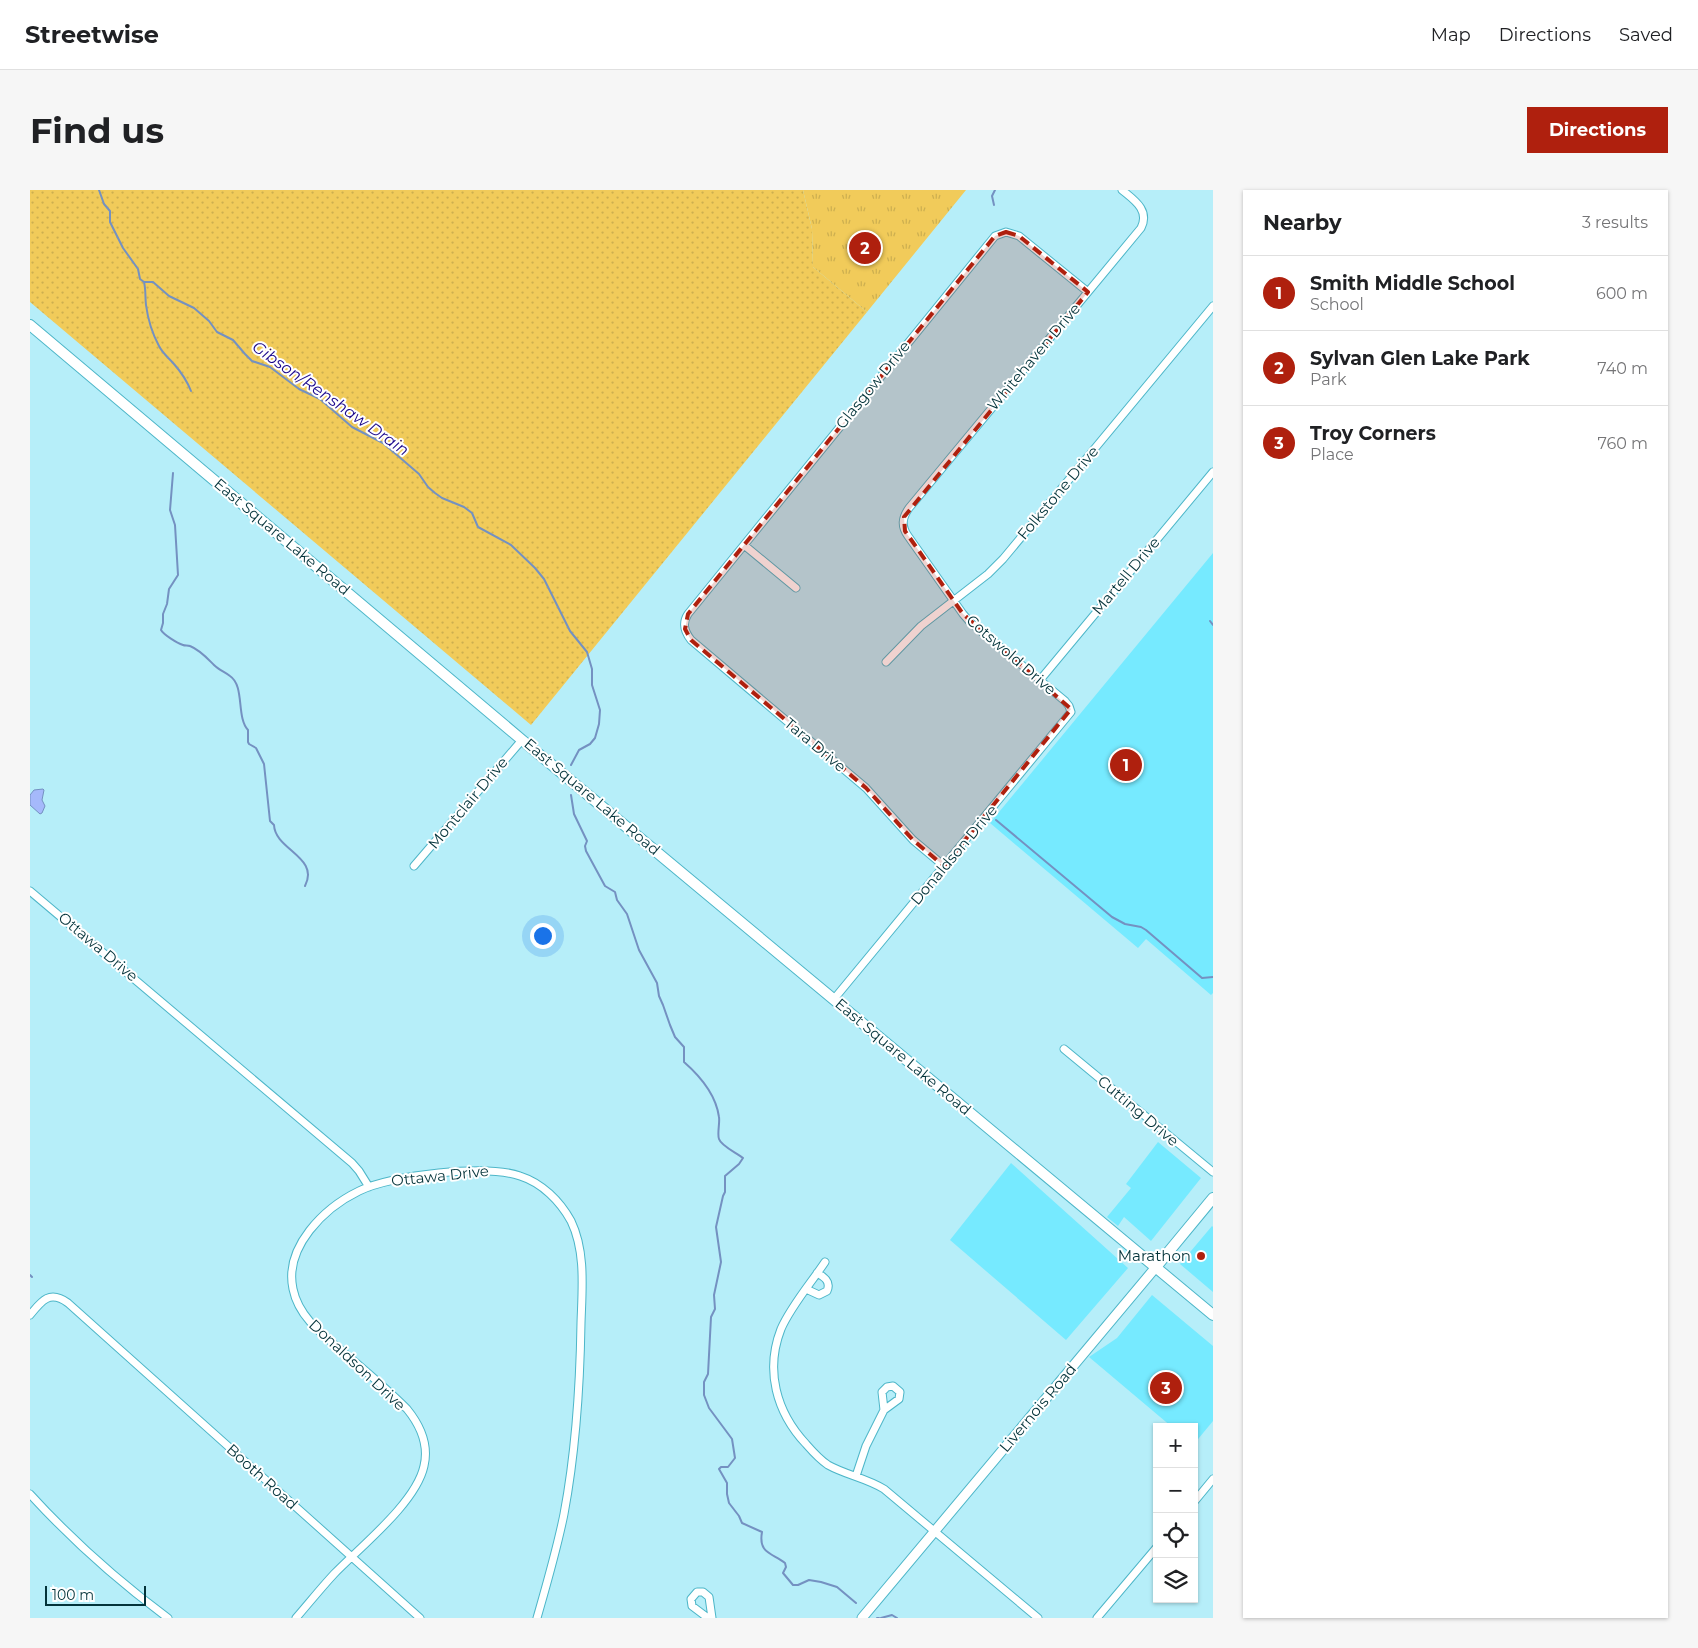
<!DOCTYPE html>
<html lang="en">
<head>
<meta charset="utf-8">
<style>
	:root { --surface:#fff; --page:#f6f6f6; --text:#202124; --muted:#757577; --line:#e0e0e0; --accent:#af200e }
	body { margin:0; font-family:Montserrat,sans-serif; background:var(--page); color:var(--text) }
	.controls { position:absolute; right:15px; bottom:15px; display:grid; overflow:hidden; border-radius:0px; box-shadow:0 1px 4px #0004 }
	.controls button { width:45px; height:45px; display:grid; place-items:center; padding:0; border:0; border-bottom:1px solid var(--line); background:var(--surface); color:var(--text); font:25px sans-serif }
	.scale { position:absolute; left:15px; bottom:12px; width:101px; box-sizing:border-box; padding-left:5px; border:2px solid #03333a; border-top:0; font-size:14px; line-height:18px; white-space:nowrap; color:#03333a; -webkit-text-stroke:4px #fff; paint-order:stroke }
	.you { position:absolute; left:512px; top:745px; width:18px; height:18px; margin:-12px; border:4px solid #fff; border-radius:50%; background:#1a73e8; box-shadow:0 0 0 8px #1a73e833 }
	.badge { display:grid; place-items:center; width:32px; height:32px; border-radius:50%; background:var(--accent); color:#fff; font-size:16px; font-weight:700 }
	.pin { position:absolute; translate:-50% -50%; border:2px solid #fff; box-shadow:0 1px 5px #0006 }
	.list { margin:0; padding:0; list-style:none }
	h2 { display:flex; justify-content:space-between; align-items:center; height:65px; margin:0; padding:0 20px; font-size:21px }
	h2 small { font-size:16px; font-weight:400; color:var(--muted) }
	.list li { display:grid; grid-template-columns:32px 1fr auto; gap:15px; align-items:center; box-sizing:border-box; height:75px; padding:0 20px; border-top:1px solid var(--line) }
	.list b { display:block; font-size:19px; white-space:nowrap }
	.list p { margin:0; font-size:16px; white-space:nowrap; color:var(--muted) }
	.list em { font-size:16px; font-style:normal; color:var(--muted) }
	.icon { flex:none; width:28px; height:28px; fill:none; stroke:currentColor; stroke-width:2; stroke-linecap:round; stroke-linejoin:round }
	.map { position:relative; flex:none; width:1183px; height:1428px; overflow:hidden; border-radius:0px }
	header { display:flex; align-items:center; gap:30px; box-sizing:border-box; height:70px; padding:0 25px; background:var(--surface); border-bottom:1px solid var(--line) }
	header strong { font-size:24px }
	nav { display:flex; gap:28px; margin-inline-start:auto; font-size:18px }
	.intro { display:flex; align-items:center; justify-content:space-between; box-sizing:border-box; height:120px; padding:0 30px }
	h1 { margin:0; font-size:35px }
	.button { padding:12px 22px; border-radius:0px; background:var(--accent); color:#fff; font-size:18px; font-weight:700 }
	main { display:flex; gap:30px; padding:0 30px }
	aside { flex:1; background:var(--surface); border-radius:0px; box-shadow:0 1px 4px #0004 }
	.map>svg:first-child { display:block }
</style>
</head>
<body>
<header>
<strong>Streetwise</strong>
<nav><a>Map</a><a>Directions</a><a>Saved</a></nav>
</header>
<div class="intro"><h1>Find us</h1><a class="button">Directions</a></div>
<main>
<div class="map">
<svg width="1183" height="1428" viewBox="0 0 1183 1428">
	<defs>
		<pattern id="grass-dots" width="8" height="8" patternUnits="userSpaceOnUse" patternTransform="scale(1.25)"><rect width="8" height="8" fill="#f1cb5a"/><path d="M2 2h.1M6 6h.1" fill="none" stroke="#cdaf4f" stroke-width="1.8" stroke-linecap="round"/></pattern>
		<pattern id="park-tufts" width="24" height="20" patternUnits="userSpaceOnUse" patternTransform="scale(1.25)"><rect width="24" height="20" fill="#f1cb5a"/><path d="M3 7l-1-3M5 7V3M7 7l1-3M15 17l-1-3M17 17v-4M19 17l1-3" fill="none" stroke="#cdaf4f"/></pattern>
	</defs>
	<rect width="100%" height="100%" fill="#b6eef9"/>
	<!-- built -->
	<path fill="#76eaff" d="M1183,363v440l-2,2 -65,-56 -8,9 -148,-125z
		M1128,952l43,36 -50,63 -27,-24 -6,9 -11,-9 24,-29 -5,-4z
		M981,973l117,105 -62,72 -116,-100z
		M1182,1036l1,1v65l-33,-28z
		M1122,1105l61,51v75l-19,23v-17h-22l-83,-70 28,-19z"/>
	<!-- grass -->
	<path fill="url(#grass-dots)" d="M0,0h773l9,39 1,38 54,45 -336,413 -501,-423z"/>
	<!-- park -->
	<path fill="url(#park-tufts)" d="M773,0h163l-99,122 -54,-45 -1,-38z"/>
	<!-- water -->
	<path fill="#a5b9fb" stroke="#7491c1" d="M13,599l1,1 -2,10 3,6 -3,7 -2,1 -10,-9v-10l4,-5z"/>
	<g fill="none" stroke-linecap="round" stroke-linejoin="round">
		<!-- stream -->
		<path stroke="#7491c1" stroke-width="2" d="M69,0l5,14 6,7v11l13,26 15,21 2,10 4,3c2,8 1,15 2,23 2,15 6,28 13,41 4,8 10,12 15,18 7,8 13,17 17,27
			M964,15l-2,-9 3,-6
			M114,92h9l16,14 25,12 15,13 8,11 16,8 12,14 7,7 18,6 29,22 21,10 32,28 31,16 36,31 9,13 7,6 7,5 22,9 8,6 6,14 33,18 24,23 9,11 26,52 17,21 5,17v16l8,25 -1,14 -4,14 -5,6 -11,6 -8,15
			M143,283l-3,37 5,15 3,50 -9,14 -2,15 -4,10v9l-2,7c3,5 16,13 22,15 2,1 5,0 7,1 10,4 17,12 24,19 5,5 11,7 16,11 15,10 6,41 18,54v12l1,2 7,4 8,16 6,57 4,4c1,25 46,32 31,61
			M1180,431l3,4
			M541,605l3,19 13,27 -2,5 1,5 19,35 10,6 2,8 10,14 12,36 18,33 2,13 4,9 7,20 5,12 9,10v15c16,14 32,33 35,55 1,6 -2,17 0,22 2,7 18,14 24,19l-4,6 -14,12v16l-2,4 -7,31 5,35 -7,33 1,14 -4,8 -3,57 -4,8v13l5,13 23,31 3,19 -7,9h-7l-2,2 8,14v11l2,9 10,13 3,7 20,9c-4,22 11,21 23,31l1,4 -3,6 10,12h5l11,-5 12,2 16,5 19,16
			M966,630l116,97 13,7 16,3 5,3 56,48 11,-1
			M0,1085l2,2
			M847,1428h2
			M851,1428l11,-3 5,3"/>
		<defs>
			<path id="minor" d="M714,355l52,43
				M856,472l35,-36 67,-52 15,-15 210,-253
				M1010,490l173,-208
				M384,676l108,-126
				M914,676l-31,-26 -47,-52 -175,-148c-7,-9 -9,-17 -3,-26l307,-378 11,-4 13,4 69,56
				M0,701l322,272 7,8 10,16
				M804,809l237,-287 -2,-6 -4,-5 -95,-79 -7,-8 -55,-78c-7,-10 -6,-18 1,-28l232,-280c9,-18 -7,-28 -19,-38
				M1034,859l149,123
				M795,1072c-14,21 -34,44 -44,67 -16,41 -5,83 25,115 7,8 13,15 22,21 18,10 38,13 56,24l154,129
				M776,1099l13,6 8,-4c4,-9 -2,-14 -10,-18
				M0,1125c12,-15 20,-25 38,-12l352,315
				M826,1286l10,-30 18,-36 15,-11 1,-7 -7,-6 -6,1 -5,5 2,18
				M0,1304c42,46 88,87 138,124
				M1164,1312l19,-23
				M266,1428c13,-15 25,-30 38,-44 26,-27 82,-71 90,-108 5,-21 -4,-41 -17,-57 -19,-19 -39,-36 -59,-53 -22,-19 -49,-37 -55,-67 -9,-42 31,-81 66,-98 32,-16 127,-27 161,-15 22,7 40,25 51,45 15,31 11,69 10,102 -1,64 -5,127 -17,191 -7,35 -17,69 -27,104
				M678,1428l-16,-12 -1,-7 6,-7h6l6,5 3,21
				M1067,1428l60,-71"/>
			<path id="tertiary" d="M832,1428l294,-351"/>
			<path id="secondary" d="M0,135l492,415 691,575
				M1126,1077l57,-69"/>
		</defs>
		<!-- minor casing -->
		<use href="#minor" stroke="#4db6c8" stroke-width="9"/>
		<!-- tertiary casing -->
		<use href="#tertiary" stroke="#4db6c8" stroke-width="11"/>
		<!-- secondary casing -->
		<use href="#secondary" stroke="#4db6c8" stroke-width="12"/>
		<!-- minor -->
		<use href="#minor" stroke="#fff" stroke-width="7"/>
		<!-- tertiary -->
		<use href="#tertiary" stroke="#fff" stroke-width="9"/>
		<!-- secondary -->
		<use href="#secondary" stroke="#fff" stroke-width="10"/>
	</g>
	<!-- marked area -->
	<path fill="#af200e" fill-opacity="0.2" stroke="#af200e" stroke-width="4" stroke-dasharray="10 6" stroke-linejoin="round" d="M976,42l13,4 69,56 -184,225 1,14 58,83 108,95 -127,157 -31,-26 -47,-52 -175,-148 -6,-11 3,-15 307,-378z"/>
	<!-- markers -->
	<circle fill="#af200e" stroke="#fff" stroke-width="2" cx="1171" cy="1066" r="5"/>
	<g text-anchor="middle" stroke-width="4" stroke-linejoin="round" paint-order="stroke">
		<!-- street labels -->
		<g font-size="15" fill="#03333a" stroke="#fff">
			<text transform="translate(1004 167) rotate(-50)" y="5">Whitehaven Drive</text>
			<text transform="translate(843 195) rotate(-51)" y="5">Glasgow Drive</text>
			<text transform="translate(1028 303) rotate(-50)" y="5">Folkstone Drive</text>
			<text transform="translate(252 347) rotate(40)" y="5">East Square Lake Road</text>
			<text transform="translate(1096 386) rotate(-50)" y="5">Martell Drive</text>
			<text transform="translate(981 465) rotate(41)" y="5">Cotswold Drive</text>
			<text transform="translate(785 555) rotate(40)" y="5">Tara Drive</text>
			<text transform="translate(562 607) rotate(40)" y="5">East Square Lake Road</text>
			<text transform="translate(438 613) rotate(-50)" y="5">Montclair Drive</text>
			<text transform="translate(924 665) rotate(-50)" y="5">Donaldson Drive</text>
			<text transform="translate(68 757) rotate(40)" y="5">Ottawa Drive</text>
			<text transform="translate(873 867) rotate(40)" y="5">East Square Lake Road</text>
			<text transform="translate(1108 921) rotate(40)" y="5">Cutting Drive</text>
			<text transform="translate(410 986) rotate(-6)" y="5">Ottawa Drive</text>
			<text transform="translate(327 1175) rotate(43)" y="5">Donaldson Drive</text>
			<text transform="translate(1008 1218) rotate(-50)" y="5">Livernois Road</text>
			<text transform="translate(232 1287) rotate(42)" y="5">Booth Road</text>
		</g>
		<!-- poi labels -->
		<g font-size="15" fill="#03333a" stroke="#fff" text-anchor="end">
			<text x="1161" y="1071">Marathon</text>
		</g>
		<!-- water labels -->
		<g font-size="16" font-style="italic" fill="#18058b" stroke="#fff">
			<text transform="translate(301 208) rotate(35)" y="6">Gibson/Renshaw Drain</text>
		</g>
	</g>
</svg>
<div class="controls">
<button>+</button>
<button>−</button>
<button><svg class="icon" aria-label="locate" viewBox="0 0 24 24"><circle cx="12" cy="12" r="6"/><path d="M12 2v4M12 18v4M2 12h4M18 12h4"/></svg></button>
<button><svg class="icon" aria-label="layers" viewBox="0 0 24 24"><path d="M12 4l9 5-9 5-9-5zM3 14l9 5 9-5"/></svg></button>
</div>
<div class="scale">100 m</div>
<div class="you"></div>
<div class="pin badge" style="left:1096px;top:575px">1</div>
<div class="pin badge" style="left:835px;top:58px">2</div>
<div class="pin badge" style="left:1136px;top:1198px">3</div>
</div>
<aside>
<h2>Nearby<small>3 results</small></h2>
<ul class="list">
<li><span class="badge">1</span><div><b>Smith Middle School</b><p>School</p></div><em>600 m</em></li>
<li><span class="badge">2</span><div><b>Sylvan Glen Lake Park</b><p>Park</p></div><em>740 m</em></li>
<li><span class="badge">3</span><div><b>Troy Corners</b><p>Place</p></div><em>760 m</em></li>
</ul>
</aside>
</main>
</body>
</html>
